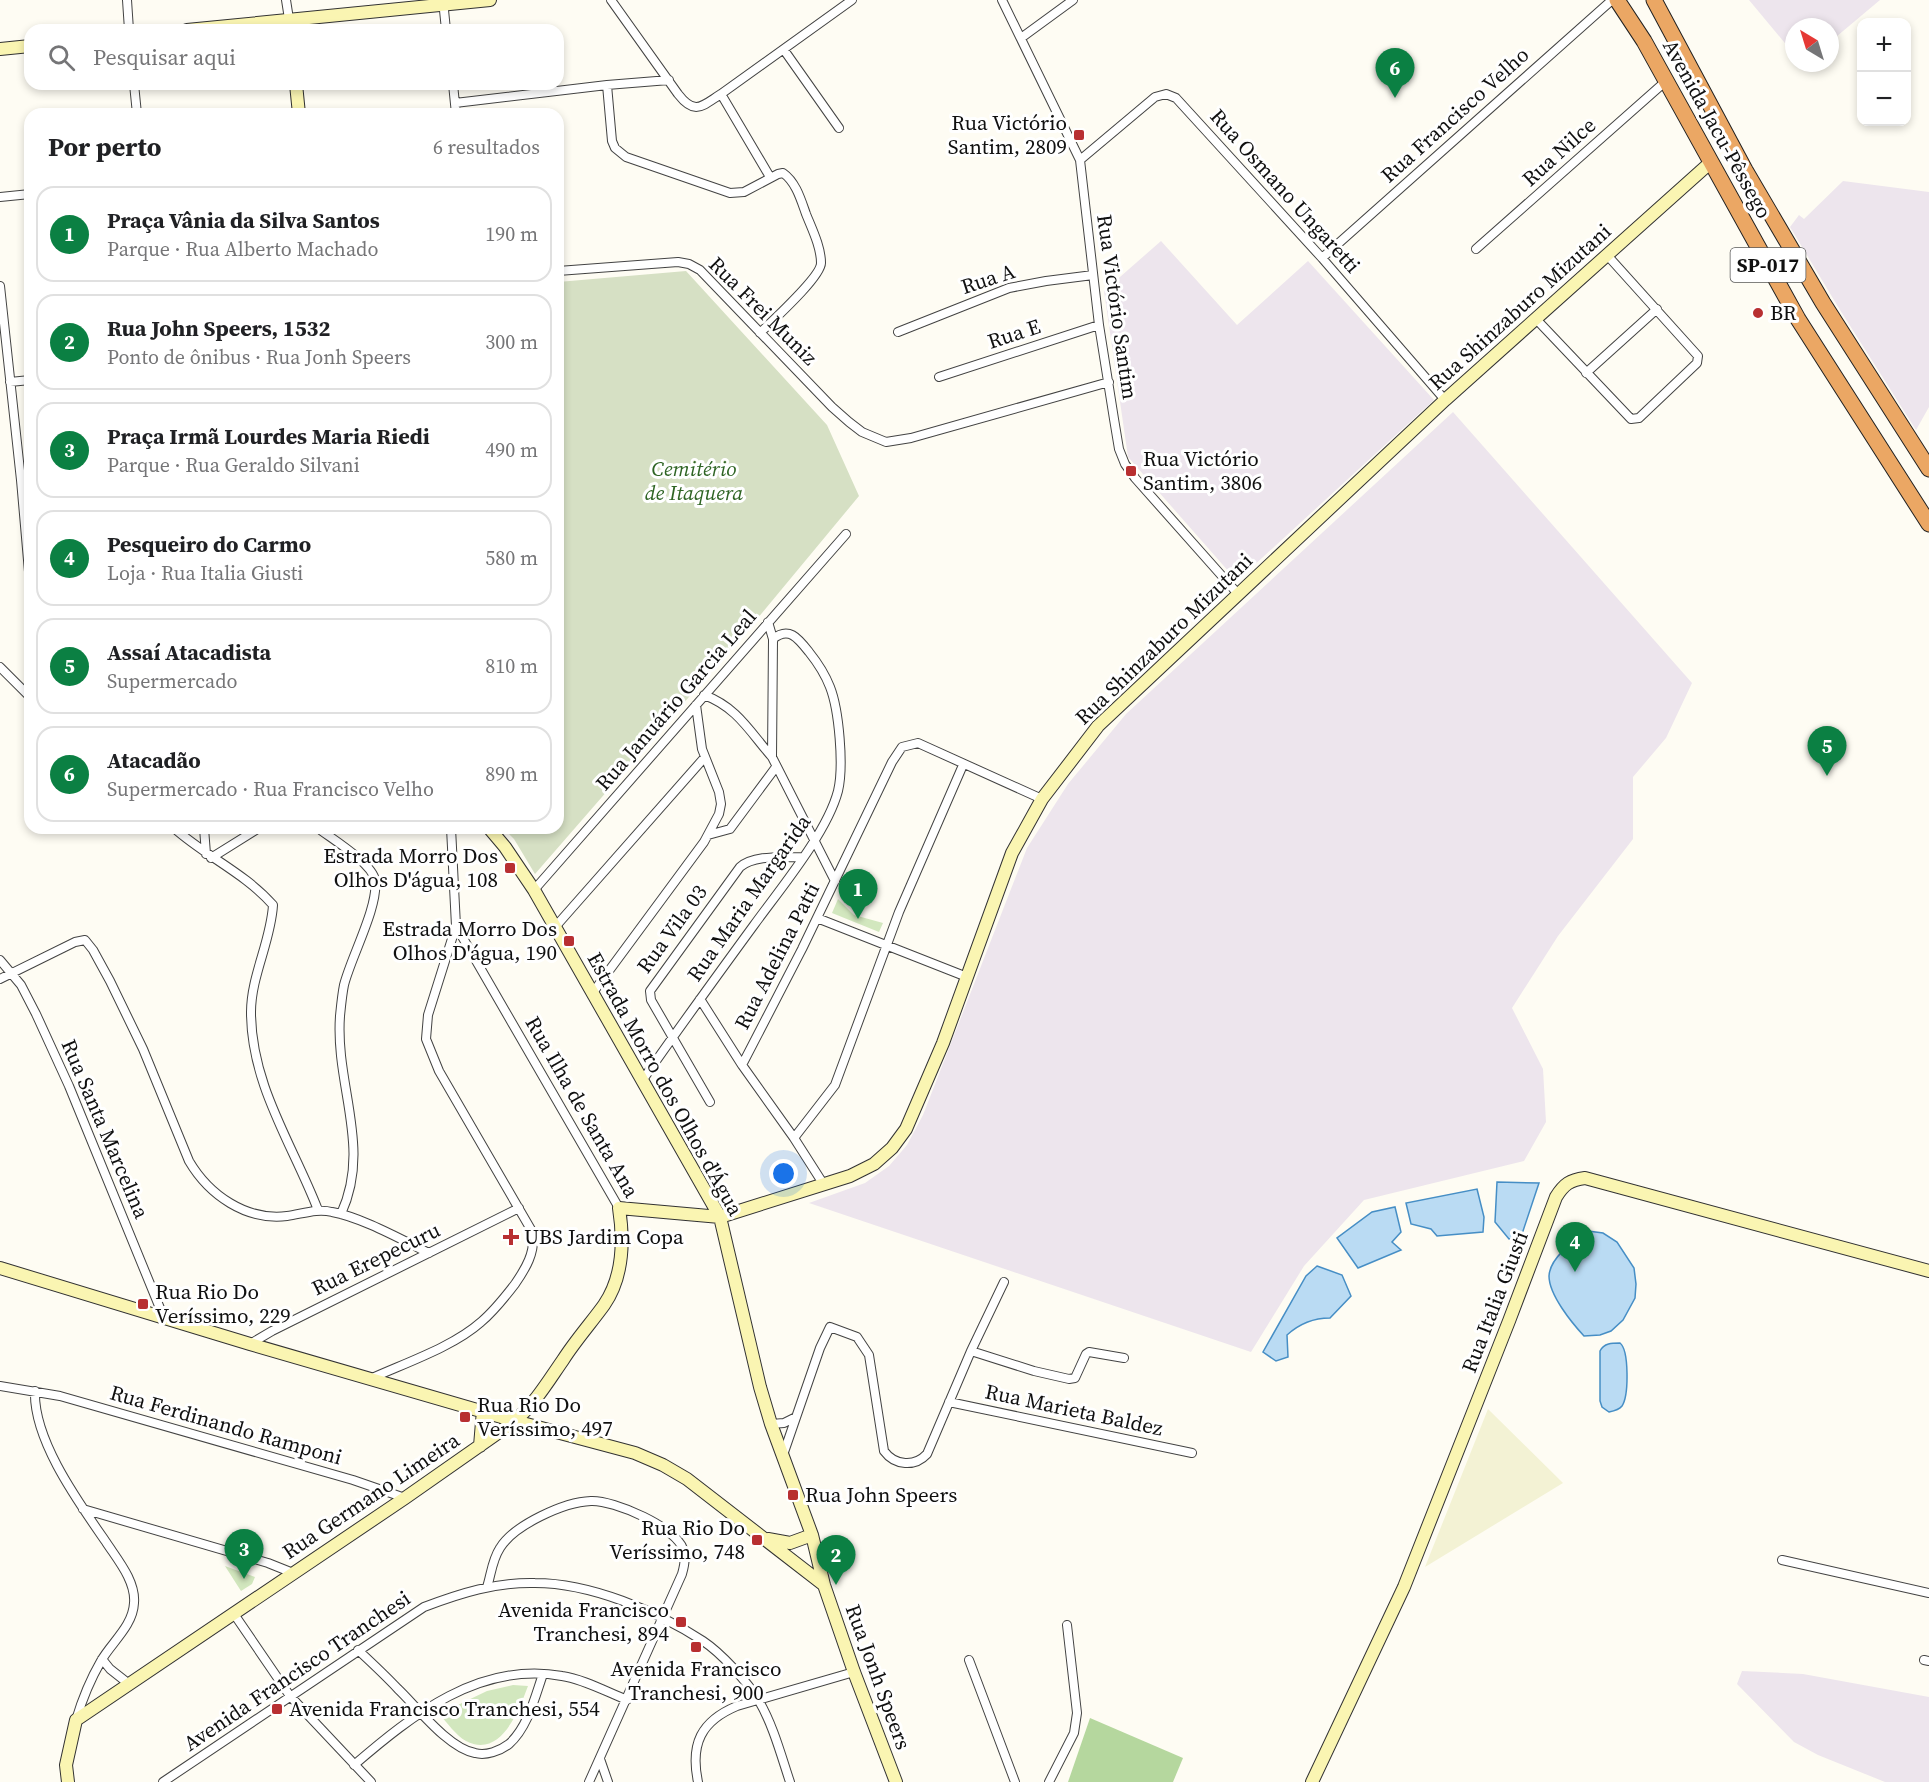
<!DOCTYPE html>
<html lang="pt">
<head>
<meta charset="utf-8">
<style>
	:root { --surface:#fff; --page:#f6f6f6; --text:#202124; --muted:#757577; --line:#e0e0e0; --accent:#0b8043 }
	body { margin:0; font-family:"Source Serif 4",serif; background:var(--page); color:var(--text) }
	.controls { position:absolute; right:18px; top:18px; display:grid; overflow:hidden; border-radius:12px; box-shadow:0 3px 9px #0003 }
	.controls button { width:54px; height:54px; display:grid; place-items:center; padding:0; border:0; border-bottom:2px solid var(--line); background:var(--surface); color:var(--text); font:30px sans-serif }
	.compass { position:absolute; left:1785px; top:18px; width:54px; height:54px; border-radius:50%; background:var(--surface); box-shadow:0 3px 9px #0003; rotate:322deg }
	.you { position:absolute; left:784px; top:1174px; width:21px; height:21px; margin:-15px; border:4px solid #fff; border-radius:50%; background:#1a73e8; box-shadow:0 0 0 9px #1a73e833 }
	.badge { display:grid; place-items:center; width:39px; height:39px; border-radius:50%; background:var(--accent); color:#fff; font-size:20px; font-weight:700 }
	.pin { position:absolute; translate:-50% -50px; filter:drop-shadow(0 2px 3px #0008) }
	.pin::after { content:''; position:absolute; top:32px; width:21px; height:18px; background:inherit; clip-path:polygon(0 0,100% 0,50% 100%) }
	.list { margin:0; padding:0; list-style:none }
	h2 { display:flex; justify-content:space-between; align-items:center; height:78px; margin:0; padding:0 24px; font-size:26px }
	h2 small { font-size:20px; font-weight:400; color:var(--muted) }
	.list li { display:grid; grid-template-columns:39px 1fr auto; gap:18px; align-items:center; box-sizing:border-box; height:96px; margin:0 12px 12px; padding:0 12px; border:2px solid var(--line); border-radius:18px }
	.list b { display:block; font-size:22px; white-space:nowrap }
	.list p { margin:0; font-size:20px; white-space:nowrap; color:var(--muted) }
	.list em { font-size:20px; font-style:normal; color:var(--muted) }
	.icon { flex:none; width:33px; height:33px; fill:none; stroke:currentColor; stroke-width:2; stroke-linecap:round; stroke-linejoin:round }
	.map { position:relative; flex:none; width:1929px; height:1782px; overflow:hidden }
	.search { position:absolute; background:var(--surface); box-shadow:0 3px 9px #0003; left:24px; top:24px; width:540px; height:66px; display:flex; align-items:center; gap:15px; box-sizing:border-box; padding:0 21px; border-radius:18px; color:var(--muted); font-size:22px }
	.panel { position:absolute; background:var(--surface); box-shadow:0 3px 9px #0003; left:24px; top:108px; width:540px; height:726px; border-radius:18px }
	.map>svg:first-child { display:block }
</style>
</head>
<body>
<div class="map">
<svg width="1929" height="1782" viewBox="0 0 1929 1782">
	<rect width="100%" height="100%" fill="#fefcf3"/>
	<!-- industrial -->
	<path fill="#ede5ed" d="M1749,0h131l-50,42v-15h-36v27z
		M1843,181l86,11v215l-13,23 -76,-120 -50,-83 9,-12 5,4z
		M1161,241l76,84 71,-64 126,139 -197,181 -109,-124 -24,-166z
		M1453,412l239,271 -26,55 -33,39v62l-75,97 -46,72 31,61 3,53 -22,39 -160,39 -60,66 -53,86 -442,-149 56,-20 24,-17 18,-21 16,-30 104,-267 41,-64 58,-70z
		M1742,1671l61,3 126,23v85h-44l-67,-27 -24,-13 -57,-58z"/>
	<!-- farmland -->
	<path fill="#f3f2d4" d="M1488,1409l75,74 -138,84z"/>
	<!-- green -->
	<path fill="#d2e7be" d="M838,899l16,16 29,8 -4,9 -47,-19z
		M225,1566l30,11 -3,7 -11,7z
		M513,1685l15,1c-9,24 -27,73 -62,55 -10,-5 -19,-19 -27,-27l48,-23z"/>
	<!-- forest -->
	<path fill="#b5d79e" d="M1090,1718l93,40 -10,24h-105z"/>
	<!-- cemetery -->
	<path fill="#d6e0c4" d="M686,271l141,154 32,71 -97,117 -227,261 -21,-35 -11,-11h55v-546z"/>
	<!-- water -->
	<path fill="#badbf3" stroke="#468ec5" stroke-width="1.5" d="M1497,1182l42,1 -18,54 -12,2 -14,-17z
		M1477,1189l7,28 -1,15 -46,4 -6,-7 -20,-5 -5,-21z
		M1395,1207l6,25 -9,10 9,8 -43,18 -21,-30 35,-26z
		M1588,1231l15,2 14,9 17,26 2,16 -1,14 -12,22 -12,11 -11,4 -16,1c-12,-13 -35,-41 -35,-60 1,-19 25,-35 39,-45z
		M1317,1266l25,9 9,21 -21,22c-17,0 -31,6 -43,17l1,22 -12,4 -13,-9 43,-76z
		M1620,1343c9,7 9,52 2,63 -3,4 -8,5 -13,6l-7,-5 -2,-6v-50c4,-8 12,-8 20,-8z"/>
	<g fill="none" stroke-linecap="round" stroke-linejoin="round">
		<defs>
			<path id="street" d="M127,0l2,30
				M286,0l3,19
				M443,0l3,30
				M611,0l67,94c17,22 24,12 43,0l131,-94
				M1002,0l78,160 19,165 15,94 5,30 6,15 10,14 103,116
				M1021,38l52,-38
				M784,50l55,78
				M134,84l3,30
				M453,84l3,30
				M607,85l5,56 3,7 11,9 104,36 14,-1 34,-18 5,-1c13,9 18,27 23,41 6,15 15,33 15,49 0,14 -49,58 -61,70
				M721,94l49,83
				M455,103l152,-18 62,-5
				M1080,160l75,-63 11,-3 10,4 146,160 123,142
				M0,197l30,-3
				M1476,249l190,-168
				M1322,258l290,-258
				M558,271l120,-9 11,2 11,6 132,137 17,15 13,10 24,10 25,-4 198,-56
				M0,286l21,194 9,103
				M1536,319l95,100 8,-1 58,-55 1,-7 -91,-101
				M898,332l111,-44 37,-7 47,-6
				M1586,373l71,-64
				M939,377l160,-52
				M10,382l20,-2
				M768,622l5,17 -1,118 63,124
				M0,667l30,30
				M704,695c33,12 46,37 68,62
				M174,828c31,28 71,45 99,77 -2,36 -22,71 -22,107 0,73 42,133 67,198
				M204,828l2,26
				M318,828c14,11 54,35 57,52 4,26 -24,77 -31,105 -2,10 -3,21 -4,31 -5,70 32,131 1,198
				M451,828l5,98 163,282
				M708,835l22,-6 46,-62
				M211,858l48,-30
				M534,890l312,-356
				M817,918l150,59
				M556,926l149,-169
				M0,960l21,25 15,29 33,72 95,232
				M0,979l75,-37 10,-2 8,10 17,31 33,68 46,112c20,34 57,60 98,55 15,-2 30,-8 45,-4 29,5 70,28 97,41
				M594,991l110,-149 15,-28 2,-10 -2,-12 -17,-43 -6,-44
				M700,999l42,66
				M642,1081c36,-52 74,-104 112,-156 26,-36 73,-92 84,-134 6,-25 1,-81 -8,-104 -5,-13 -13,-25 -21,-35 -11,-14 -20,-26 -36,-13
				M710,1102l-59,-102 -1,-9 90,-124c15,-13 45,-9 63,-10
				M794,1138l41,-53 64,-173 64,-147
				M824,1185l-30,-47 -52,-73 60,-116 90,-187 10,-15 16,-4 124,56
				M250,1344l22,-13 247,-123
				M971,1351l63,20 35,8 6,-1 11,-24 3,-2 35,6
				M370,1379c35,-16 83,-32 111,-57 13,-11 24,-25 34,-38 11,-16 20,-31 18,-51l-94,-162 -13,-32 2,-24 28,-89
				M0,1386l60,10 293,84 52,18
				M35,1391c-2,49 44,112 71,151 11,17 30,39 28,61 -1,23 -23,40 -33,58 -11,19 -19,39 -25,59
				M949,1402l243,51
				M771,1424l13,-1 12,-6
				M783,1455l37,-107 10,-21 27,10 12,18 15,96c11,15 31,16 43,3l44,-103 33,-69
				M83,1509l185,54 25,10
				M1782,1560l147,33
				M487,1587c4,-12 5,-27 13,-39 14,-23 64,-46 91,-47 23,-1 86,26 93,50 2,8 0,16 -2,23l-93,208
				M234,1614l56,82 81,86
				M358,1650c14,13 27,25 40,39 19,18 50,59 77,64 11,3 25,-2 34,-9 19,-17 26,-47 34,-70
				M102,1659l8,10 19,15
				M969,1660l46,122
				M1924,1660l5,1
				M600,1759l8,23
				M354,1765c58,-50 126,-104 208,-89 21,3 45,16 65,24
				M163,1782l261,-175c37,-14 72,-25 111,-24 55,0 122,28 168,58 18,12 44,40 56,60 14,24 22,54 31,81
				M698,1782c-8,-38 3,-61 39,-76l117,-34
				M1049,1782l25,-49 3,-20 -10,-88"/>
			<path id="secondary" d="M187,30l303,-30
				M0,49l30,-3
				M296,84l3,30
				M489,828l16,19 29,43 186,327 40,170 11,37 41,111 12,50 30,87 42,110
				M0,1268l250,76 265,77 120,32 28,12 24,14 137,106
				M480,1446l3,-36
				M768,1539l22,4 22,-8
				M68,1782l-2,-17 10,-45 329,-222 110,-77c21,-19 32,-38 48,-61 12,-19 28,-37 41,-55 20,-29 20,-65 15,-97l101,9 130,-41 24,-12 18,-16 14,-19 37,-86 69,-190 30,-54 56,-73 347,-326 266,-238
				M1312,1782l92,-195 105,-266 47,-124c8,-13 14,-17 29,-19l344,93"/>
			<path id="highway" d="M1617,0l27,41 154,278 131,205
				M1654,0l91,170 78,133 106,166"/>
		</defs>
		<!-- street casing -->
		<use href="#street" stroke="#434343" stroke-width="10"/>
		<!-- secondary casing -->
		<use href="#secondary" stroke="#323232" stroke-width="14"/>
		<!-- highway casing -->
		<use href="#highway" stroke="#212121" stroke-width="17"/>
		<!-- street -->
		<use href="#street" stroke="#fff" stroke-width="8"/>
		<!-- secondary -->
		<use href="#secondary" stroke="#faf5b2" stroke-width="12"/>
		<!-- highway -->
		<use href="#highway" stroke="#eba764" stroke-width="15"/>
	</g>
	<!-- markers -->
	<g fill="#b82f31" stroke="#fff" stroke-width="2">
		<rect x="1073" y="129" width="12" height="12" rx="3"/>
		<circle cx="1758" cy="313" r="6"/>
		<rect x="1125" y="465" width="12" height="12" rx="3"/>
		<rect x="504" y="862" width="12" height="12" rx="3"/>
		<rect x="563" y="935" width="12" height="12" rx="3"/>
		<path d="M508 1228h6v6h6v6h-6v6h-6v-6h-6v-6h6z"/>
		<rect x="137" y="1298" width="12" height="12" rx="3"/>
		<rect x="459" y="1411" width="12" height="12" rx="3"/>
		<rect x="787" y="1489" width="12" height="12" rx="3"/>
		<rect x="751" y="1534" width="12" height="12" rx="3"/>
		<rect x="675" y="1616" width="12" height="12" rx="3"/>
		<rect x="690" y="1641" width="12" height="12" rx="3"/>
		<rect x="271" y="1703" width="12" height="12" rx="3"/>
	</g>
	<g text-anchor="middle" stroke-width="6" stroke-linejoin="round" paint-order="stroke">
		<!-- shield labels -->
		<rect fill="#fff" stroke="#585858" stroke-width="1.5" x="1730.5" y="248" width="75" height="34" rx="4.5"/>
		<g font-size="20" font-weight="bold" fill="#101010">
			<text x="1768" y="272">SP-017</text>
		</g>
		<!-- street labels -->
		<g font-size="21" fill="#101010" stroke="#fff">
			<text transform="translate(1455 115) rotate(-42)" y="7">Rua Francisco Velho</text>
			<text transform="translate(1717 129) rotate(61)" y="7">Avenida Jacu-Pêssego</text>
			<text transform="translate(1559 152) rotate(-42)" y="7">Rua Nilce</text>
			<text transform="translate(1285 191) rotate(48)" y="7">Rua Osmano Ungaretti</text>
			<text transform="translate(988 279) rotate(-18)" y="7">Rua A</text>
			<text transform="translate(1117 307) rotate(82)" y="7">Rua Victório Santim</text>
			<text transform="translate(1520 307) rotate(-42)" y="7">Rua Shinzaburo Mizutani</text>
			<text transform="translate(763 311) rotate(45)" y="7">Rua Frei Muniz</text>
			<text transform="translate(1014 334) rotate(-18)" y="7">Rua E</text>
			<text transform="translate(1164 639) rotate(-44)" y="7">Rua Shinzaburo Mizutani</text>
			<text transform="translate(676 700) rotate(-49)" y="7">Rua Januário Garcia Leal</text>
			<text transform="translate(749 898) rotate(-55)" y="7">Rua Maria Margarida</text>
			<text transform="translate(672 929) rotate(-54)" y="7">Rua Vila 03</text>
			<text transform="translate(777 956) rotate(-63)" y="7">Rua Adelina Patti</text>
			<text transform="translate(665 1084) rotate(61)" y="7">Estrada Morro dos Olhos d'Água</text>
			<text transform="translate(582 1107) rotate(60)" y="7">Rua Ilha de Santa Ana</text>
			<text transform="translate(105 1129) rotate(67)" y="7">Rua Santa Marcelina</text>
			<text transform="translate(376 1259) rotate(-26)" y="7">Rua Erepecuru</text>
			<text transform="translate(1495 1302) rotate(-69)" y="7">Rua Italia Giusti</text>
			<text transform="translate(1074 1410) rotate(12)" y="7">Rua Marieta Baldez</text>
			<text transform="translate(226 1425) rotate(16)" y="7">Rua Ferdinando Ramponi</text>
			<text transform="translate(371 1496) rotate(-34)" y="7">Rua Germano Limeira</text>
			<text transform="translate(297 1671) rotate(-34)" y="7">Avenida Francisco Tranchesi</text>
			<text transform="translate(878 1677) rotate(70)" y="7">Rua Jonh Speers</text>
		</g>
		<!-- poi labels -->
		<g font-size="21" fill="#101010" stroke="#fff" text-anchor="start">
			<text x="1067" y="130" text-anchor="end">Rua Victório<tspan x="1067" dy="24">Santim, 2809</tspan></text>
			<text x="1770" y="320">BR</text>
			<text x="1143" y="466">Rua Victório<tspan x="1143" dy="24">Santim, 3806</tspan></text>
			<text x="498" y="863" text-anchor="end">Estrada Morro Dos<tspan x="498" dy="24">Olhos D'água, 108</tspan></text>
			<text x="557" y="936" text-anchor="end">Estrada Morro Dos<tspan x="557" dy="24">Olhos D'água, 190</tspan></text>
			<text x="524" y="1244">UBS Jardim Copa</text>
			<text x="155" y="1299">Rua Rio Do<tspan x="155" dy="24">Veríssimo, 229</tspan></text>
			<text x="477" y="1412">Rua Rio Do<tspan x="477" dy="24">Veríssimo, 497</tspan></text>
			<text x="805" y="1502">Rua John Speers</text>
			<text x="745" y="1535" text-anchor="end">Rua Rio Do<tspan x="745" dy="24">Veríssimo, 748</tspan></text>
			<text x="669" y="1617" text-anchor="end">Avenida Francisco<tspan x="669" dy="24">Tranchesi, 894</tspan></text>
			<text x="696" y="1676" text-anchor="middle">Avenida Francisco<tspan x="696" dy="24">Tranchesi, 900</tspan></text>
			<text x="289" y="1716">Avenida Francisco Tranchesi, 554</text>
		</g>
		<!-- park labels -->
		<g font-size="21" font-style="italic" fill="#2e6423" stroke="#fff">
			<text x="694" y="476">Cemitério<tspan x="694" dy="24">de Itaquera</tspan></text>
		</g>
	</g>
</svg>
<div class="controls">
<button>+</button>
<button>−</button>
</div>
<svg class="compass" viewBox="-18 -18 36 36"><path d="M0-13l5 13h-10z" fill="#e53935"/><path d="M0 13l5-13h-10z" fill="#757577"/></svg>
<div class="you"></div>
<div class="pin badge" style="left:858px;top:919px">1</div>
<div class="pin badge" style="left:836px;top:1585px">2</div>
<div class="pin badge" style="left:244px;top:1579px">3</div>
<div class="pin badge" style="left:1575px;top:1272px">4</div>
<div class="pin badge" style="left:1827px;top:776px">5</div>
<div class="pin badge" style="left:1395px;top:98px">6</div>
<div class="search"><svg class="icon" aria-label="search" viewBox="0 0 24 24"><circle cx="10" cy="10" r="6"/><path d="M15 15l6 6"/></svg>Pesquisar aqui</div>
<section class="panel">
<h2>Por perto<small>6 resultados</small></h2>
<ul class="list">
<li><span class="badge">1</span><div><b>Praça Vânia da Silva Santos</b><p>Parque · Rua Alberto Machado</p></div><em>190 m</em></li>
<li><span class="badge">2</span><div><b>Rua John Speers, 1532</b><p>Ponto de ônibus · Rua Jonh Speers</p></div><em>300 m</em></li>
<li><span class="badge">3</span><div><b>Praça Irmã Lourdes Maria Riedi</b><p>Parque · Rua Geraldo Silvani</p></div><em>490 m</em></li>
<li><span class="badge">4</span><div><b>Pesqueiro do Carmo</b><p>Loja · Rua Italia Giusti</p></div><em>580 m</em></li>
<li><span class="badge">5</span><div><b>Assaí Atacadista</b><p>Supermercado</p></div><em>810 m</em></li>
<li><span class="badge">6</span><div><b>Atacadão</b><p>Supermercado · Rua Francisco Velho</p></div><em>890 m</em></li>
</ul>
</section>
</div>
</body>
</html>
